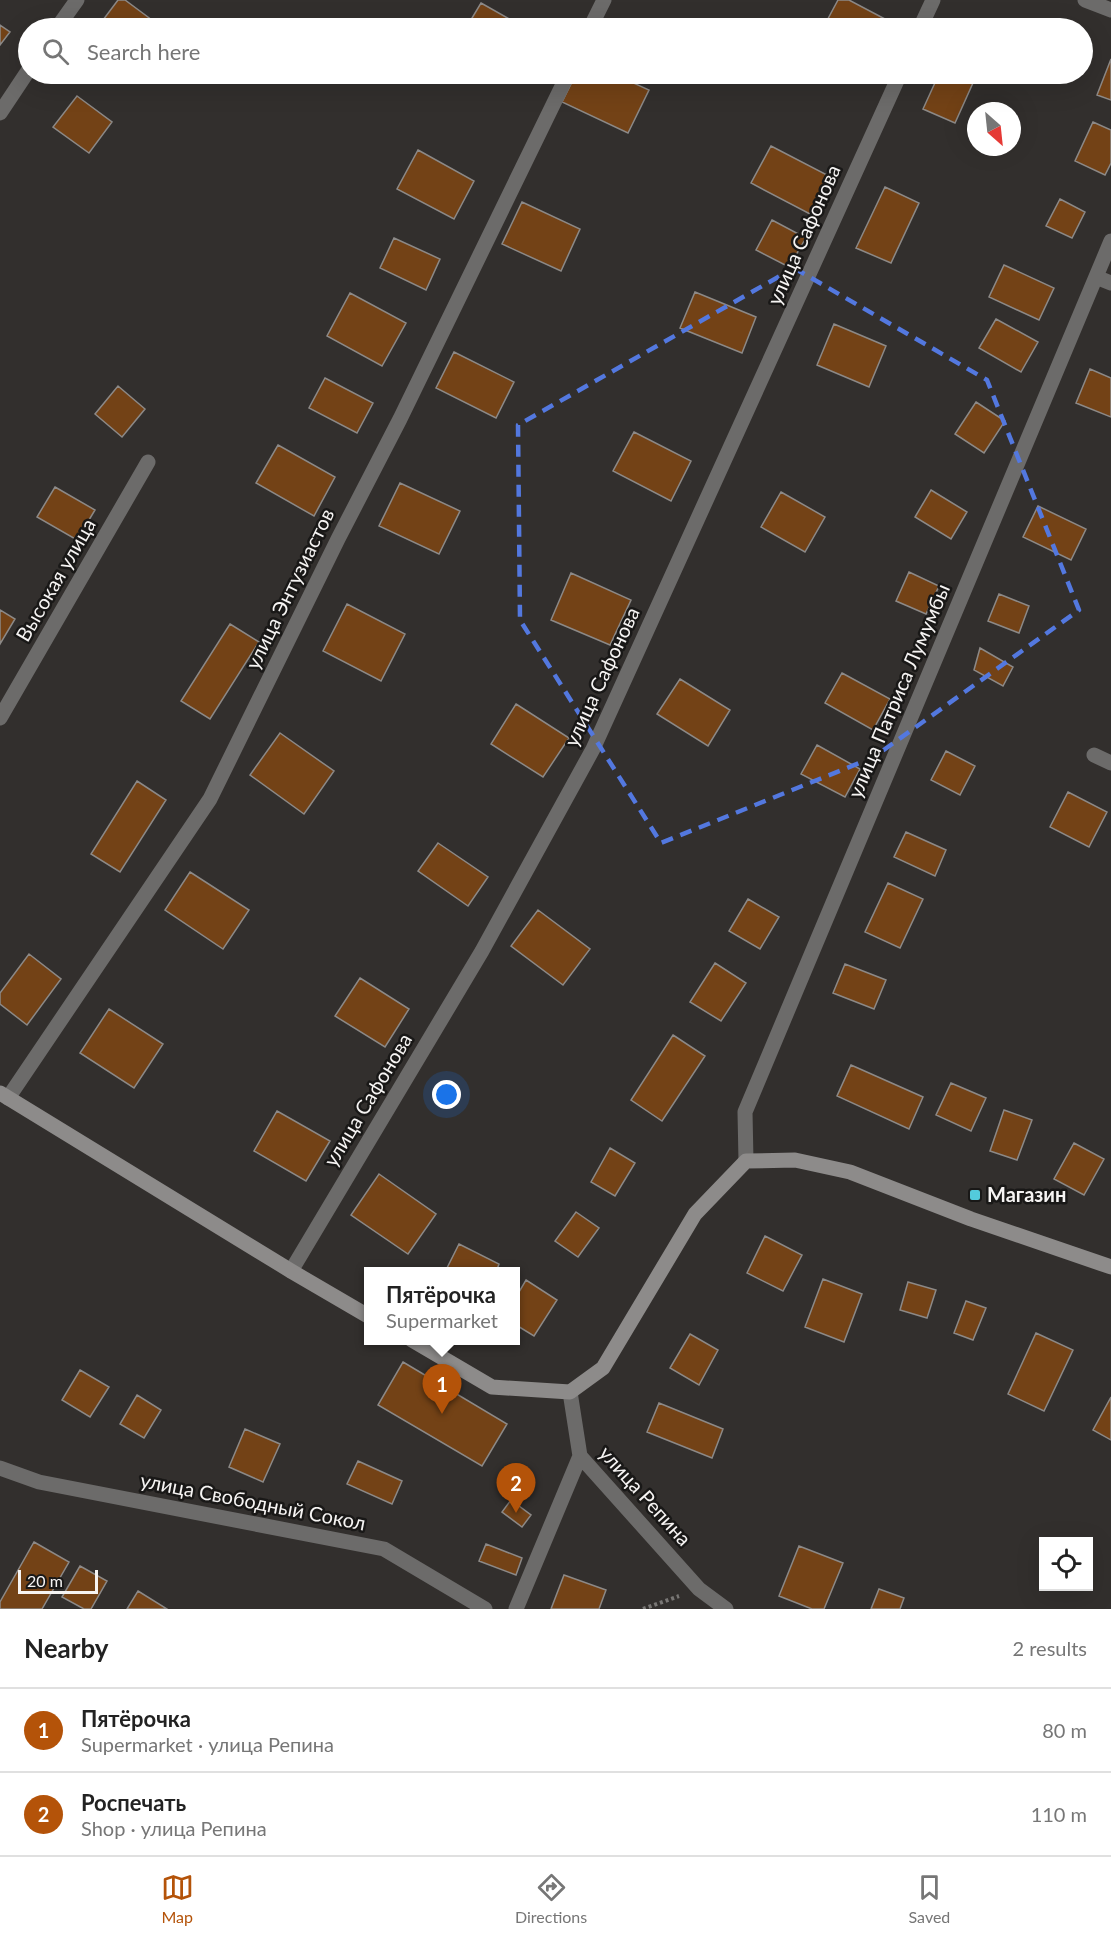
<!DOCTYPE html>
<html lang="en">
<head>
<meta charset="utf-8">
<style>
	:root { --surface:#fff; --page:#f2f2f2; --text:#222; --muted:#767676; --line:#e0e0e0; --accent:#b45309 }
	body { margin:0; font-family:Lato,sans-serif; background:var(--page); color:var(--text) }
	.controls { position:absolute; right:18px; bottom:18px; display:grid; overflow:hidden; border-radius:0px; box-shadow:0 6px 24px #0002 }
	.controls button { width:54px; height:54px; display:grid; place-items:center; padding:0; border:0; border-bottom:2px solid var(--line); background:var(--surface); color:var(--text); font:30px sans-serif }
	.compass { position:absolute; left:967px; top:102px; width:54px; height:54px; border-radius:50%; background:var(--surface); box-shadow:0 6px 24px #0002; rotate:153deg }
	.scale { position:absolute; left:18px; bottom:15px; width:80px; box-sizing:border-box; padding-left:6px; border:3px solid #f6f4f3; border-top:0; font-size:16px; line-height:21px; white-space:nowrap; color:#f6f4f3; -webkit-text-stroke:4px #191817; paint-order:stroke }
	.you { position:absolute; left:447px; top:1095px; width:21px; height:21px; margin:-15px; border:4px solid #fff; border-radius:50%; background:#1a73e8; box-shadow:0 0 0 9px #1a73e833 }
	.badge { display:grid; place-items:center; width:39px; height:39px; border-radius:50%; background:var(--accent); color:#fff; font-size:20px; font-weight:700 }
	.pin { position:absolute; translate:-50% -50px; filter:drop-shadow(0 2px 3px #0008) }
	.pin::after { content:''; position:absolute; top:32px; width:21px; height:18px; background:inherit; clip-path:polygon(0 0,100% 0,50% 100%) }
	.popup { position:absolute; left:364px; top:1267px; width:156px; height:78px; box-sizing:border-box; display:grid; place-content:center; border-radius:0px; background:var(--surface); filter:drop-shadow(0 2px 4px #0005); font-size:20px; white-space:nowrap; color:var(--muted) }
	.popup b { font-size:22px; color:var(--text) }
	.popup::after { content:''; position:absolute; left:50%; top:100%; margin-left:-12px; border:12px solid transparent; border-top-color:var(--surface) }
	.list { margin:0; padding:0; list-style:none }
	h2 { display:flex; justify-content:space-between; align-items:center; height:78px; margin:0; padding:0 24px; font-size:26px }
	h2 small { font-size:20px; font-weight:400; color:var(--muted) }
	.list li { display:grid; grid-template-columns:39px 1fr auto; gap:18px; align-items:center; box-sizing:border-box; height:84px; padding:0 24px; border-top:2px solid var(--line) }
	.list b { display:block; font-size:22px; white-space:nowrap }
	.list p { margin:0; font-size:20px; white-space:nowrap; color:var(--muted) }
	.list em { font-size:20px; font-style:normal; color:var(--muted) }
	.icon { flex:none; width:33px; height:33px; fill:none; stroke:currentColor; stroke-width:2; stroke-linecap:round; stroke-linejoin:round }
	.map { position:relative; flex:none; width:1111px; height:1609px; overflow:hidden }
	.search { position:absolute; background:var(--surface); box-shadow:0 6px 24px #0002; left:18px; right:18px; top:18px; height:66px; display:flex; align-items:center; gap:15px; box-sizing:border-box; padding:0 21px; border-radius:33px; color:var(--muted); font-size:22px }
	.sheet { height:246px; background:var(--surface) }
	nav { display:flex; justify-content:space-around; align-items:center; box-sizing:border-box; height:84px; border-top:2px solid var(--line); background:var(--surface); font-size:16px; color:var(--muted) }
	nav a { display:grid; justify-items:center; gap:3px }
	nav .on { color:var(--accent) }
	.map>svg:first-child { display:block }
</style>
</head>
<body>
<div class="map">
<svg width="1111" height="1609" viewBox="0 0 1111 1609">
	<rect width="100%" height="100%" fill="#322f2d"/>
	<!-- building -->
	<path fill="#734216" stroke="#8c8987" stroke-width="1.5" d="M118,0h7l35,26 -2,2h-61z
		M838,0h11l53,28h-79z
		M481,3l44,25h-59z
		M0,25l10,7 -10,13z
		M1111,59v41l-14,-5z
		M576,74h38l35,16 -21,43 -66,-31z
		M939,74h38l-22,49 -32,-14z
		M77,96l35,26 -23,31 -36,-26z
		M1093,122l18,8v33l-6,12 -30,-14z
		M771,146l58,30 -19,38 -59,-31z
		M418,150l56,31 -20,38 -57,-30z
		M885,187l34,16 -28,60 -35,-15z
		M1060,199l25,13 -13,26 -26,-12z
		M522,202l58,27 -19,42 -59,-27z
		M772,220l34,18 -17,29 -33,-17z
		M394,238l46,21 -14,31 -46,-22z
		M1004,265l50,23 -15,32 -50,-23z
		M695,292l61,25 -14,36 -62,-25z
		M350,293l56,30 -24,43 -55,-30z
		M996,319l42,23 -17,30 -42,-24z
		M834,324l52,22 -17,41 -52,-22z
		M454,352l60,30 -18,36 -60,-30z
		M1090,369l21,9v39l-35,-14z
		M325,378l48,25 -16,30 -48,-25z
		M118,386l27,23 -23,28 -27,-23z
		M976,402l29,19 -21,32 -29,-19z
		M634,432l57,29 -20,40 -58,-30z
		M278,445l57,32 -21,39 -58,-33z
		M400,483l60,28 -21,43 -60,-28z
		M55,487l40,23 -18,30 -40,-23z
		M931,490l36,22 -16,27 -36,-22z
		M781,492l44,25 -20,35 -44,-25z
		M1038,506l48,23 -15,31 -48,-23z
		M909,572l30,14 -13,28 -30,-13z
		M571,573l60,27 -21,45 -59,-25z
		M999,594l30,12 -10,27 -31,-12z
		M347,604l58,30 -24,47 -58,-30z
		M0,610l15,9 -15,25z
		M230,624l29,18 -49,77 -29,-18z
		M980,648l33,19 -10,19 -29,-16z
		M842,673l48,26 -17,31 -48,-27z
		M680,679l50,31 -22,36 -51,-32z
		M516,704l53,34 -26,39 -52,-33z
		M280,733l54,38 -30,43 -54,-39z
		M817,745l43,24 -15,28 -44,-23z
		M946,751l29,15 -15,29 -29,-15z
		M137,781l29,19 -46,72 -29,-18z
		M1068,792l39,20 -18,35 -39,-20z
		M906,832l40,18 -11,26 -41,-19z
		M438,843l50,34 -20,29 -50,-35z
		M190,872l59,38 -26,39 -58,-39z
		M888,883l35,16 -23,49 -35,-16z
		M748,899l31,18 -19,32 -31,-18z
		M538,910l52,39 -27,36 -52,-39z
		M29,954l32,25 -34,46 -27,-21v-11z
		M715,963l31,20 -25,38 -31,-19z
		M845,964l41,16 -12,29 -41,-16z
		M360,978l49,31 -24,38 -50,-31z
		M109,1009l54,35 -29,44 -54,-35z
		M673,1035l32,21 -43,65 -31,-21z
		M851,1065l72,32 -14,32 -72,-33z
		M951,1083l35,15 -15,33 -35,-16z
		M1004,1110l28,10 -15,40 -27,-9z
		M277,1111l53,30 -24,40 -52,-30z
		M1074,1143l30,16 -20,36 -30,-16z
		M610,1148l25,15 -20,33 -24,-14z
		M379,1174l57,40 -28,40 -57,-39z
		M576,1212l23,16 -21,29 -23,-16z
		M765,1236l37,19 -19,36 -36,-18z
		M459,1244l40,20 -3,8h-51z
		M823,1279l39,15 -18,48 -39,-15z
		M526,1280l31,20 -23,36 -18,-11v-28z
		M908,1282l28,8 -9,28 -27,-8z
		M966,1301l20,7 -13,32 -19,-7z
		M1036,1333l37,17 -29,61 -36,-17z
		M690,1334l28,16 -19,35 -29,-17z
		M403,1362l104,62 -25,42 -104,-61z
		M80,1370l29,17 -19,30 -28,-17z
		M137,1395l24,15 -17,28 -24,-14z
		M1111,1397v43l-18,-10z
		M659,1403l64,26 -11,29 -65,-26z
		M245,1429l35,15 -17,38 -34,-15z
		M358,1461l44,20 -10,23 -45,-20z
		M511,1500l20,15 -9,12 -20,-15z
		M34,1542l35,20 -27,47h-42v-7z
		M486,1544l36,14 -6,17 -37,-14z
		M799,1546l44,17 -19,46h-12l-33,-13z
		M80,1566l27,15 -16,28h-7l-22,-12z
		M564,1575l42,15 -7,19h-48z
		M879,1589l25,9 -4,11h-29z
		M138,1591l29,18h-40z"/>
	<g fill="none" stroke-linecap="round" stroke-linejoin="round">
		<!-- path -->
		<path stroke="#797775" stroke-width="4" stroke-dasharray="3 3" stroke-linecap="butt" d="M643,1609l36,-13"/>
		<!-- street -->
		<path stroke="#6c6b6a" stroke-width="15" d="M1085,0l26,10
			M57,28l20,-28
			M590,28l14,-28
			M920,28l13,-28
			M0,113l28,-42
			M1096,277l15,6
			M0,718l148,-256
			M1094,755l17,8
			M8,1098l202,-299 128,-260 62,-120 168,-345
			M746,1161l-1,-49 366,-871
			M291,1271l191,-320 111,-202 307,-675
			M570,1392l10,64 119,133 27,20
			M0,1468l39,14 345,67 101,60
			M516,1609l64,-153"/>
		<!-- secondary -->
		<path stroke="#8d8b8a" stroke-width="15" d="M0,1093l291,178 77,45
			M412,1340l80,47 78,5 33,-24 92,-154 51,-53 49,-1 55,12 121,47 140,48"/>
	</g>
	<!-- marked area -->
	<path fill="none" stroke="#5378df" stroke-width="4.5" stroke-dasharray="12 8" stroke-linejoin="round" d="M794,268l193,112 92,230 -205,147 -213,86 -141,-223 -2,-195z"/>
	<!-- markers -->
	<rect fill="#53cbdc" stroke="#191817" stroke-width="2" x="969" y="1189" width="12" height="12" rx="3"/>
	<g text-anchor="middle" stroke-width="5" stroke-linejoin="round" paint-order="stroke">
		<!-- street labels -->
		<g font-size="20" fill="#f6f4f3" stroke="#191817">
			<text transform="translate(804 235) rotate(-66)" y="7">улица Сафонова</text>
			<text transform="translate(56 580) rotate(-60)" y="7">Высокая улица</text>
			<text transform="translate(290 589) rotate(-64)" y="7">улица Энтузиастов</text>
			<text transform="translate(602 677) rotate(-65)" y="7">улица Сафонова</text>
			<text transform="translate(899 691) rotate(-67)" y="7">улица Патриса Лумумбы</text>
			<text transform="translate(368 1100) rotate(-59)" y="7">улица Сафонова</text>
			<text transform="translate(645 1496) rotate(48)" y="7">улица Репина</text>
			<text transform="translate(253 1502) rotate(11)" y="7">улица Свободный Сокол</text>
		</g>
		<!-- poi labels -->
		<g font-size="20" font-weight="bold" fill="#f6f4f3" stroke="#191817" text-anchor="start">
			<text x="987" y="1202">Магазин</text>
		</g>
	</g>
</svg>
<div class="controls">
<button><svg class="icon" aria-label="locate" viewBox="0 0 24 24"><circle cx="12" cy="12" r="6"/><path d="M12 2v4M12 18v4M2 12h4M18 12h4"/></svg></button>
</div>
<svg class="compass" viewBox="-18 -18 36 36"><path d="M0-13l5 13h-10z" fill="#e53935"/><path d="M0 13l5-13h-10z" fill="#767676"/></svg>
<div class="scale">20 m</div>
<div class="you"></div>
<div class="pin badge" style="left:442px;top:1414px">1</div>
<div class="popup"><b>Пятёрочка</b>Supermarket</div>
<div class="pin badge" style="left:516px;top:1513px">2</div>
<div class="search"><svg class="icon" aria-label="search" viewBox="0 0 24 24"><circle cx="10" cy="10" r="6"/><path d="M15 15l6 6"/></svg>Search here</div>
</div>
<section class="sheet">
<h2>Nearby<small>2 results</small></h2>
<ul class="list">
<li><span class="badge">1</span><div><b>Пятёрочка</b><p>Supermarket · улица Репина</p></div><em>80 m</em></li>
<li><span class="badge">2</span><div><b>Роспечать</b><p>Shop · улица Репина</p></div><em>110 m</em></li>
</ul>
</section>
<nav>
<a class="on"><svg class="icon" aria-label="map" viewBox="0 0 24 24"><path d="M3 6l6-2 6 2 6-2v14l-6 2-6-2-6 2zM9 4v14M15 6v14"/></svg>Map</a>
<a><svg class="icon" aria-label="directions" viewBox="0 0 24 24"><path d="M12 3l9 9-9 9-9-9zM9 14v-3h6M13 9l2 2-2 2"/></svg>Directions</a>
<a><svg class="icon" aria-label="saved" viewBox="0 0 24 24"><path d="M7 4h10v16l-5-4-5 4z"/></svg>Saved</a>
</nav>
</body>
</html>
